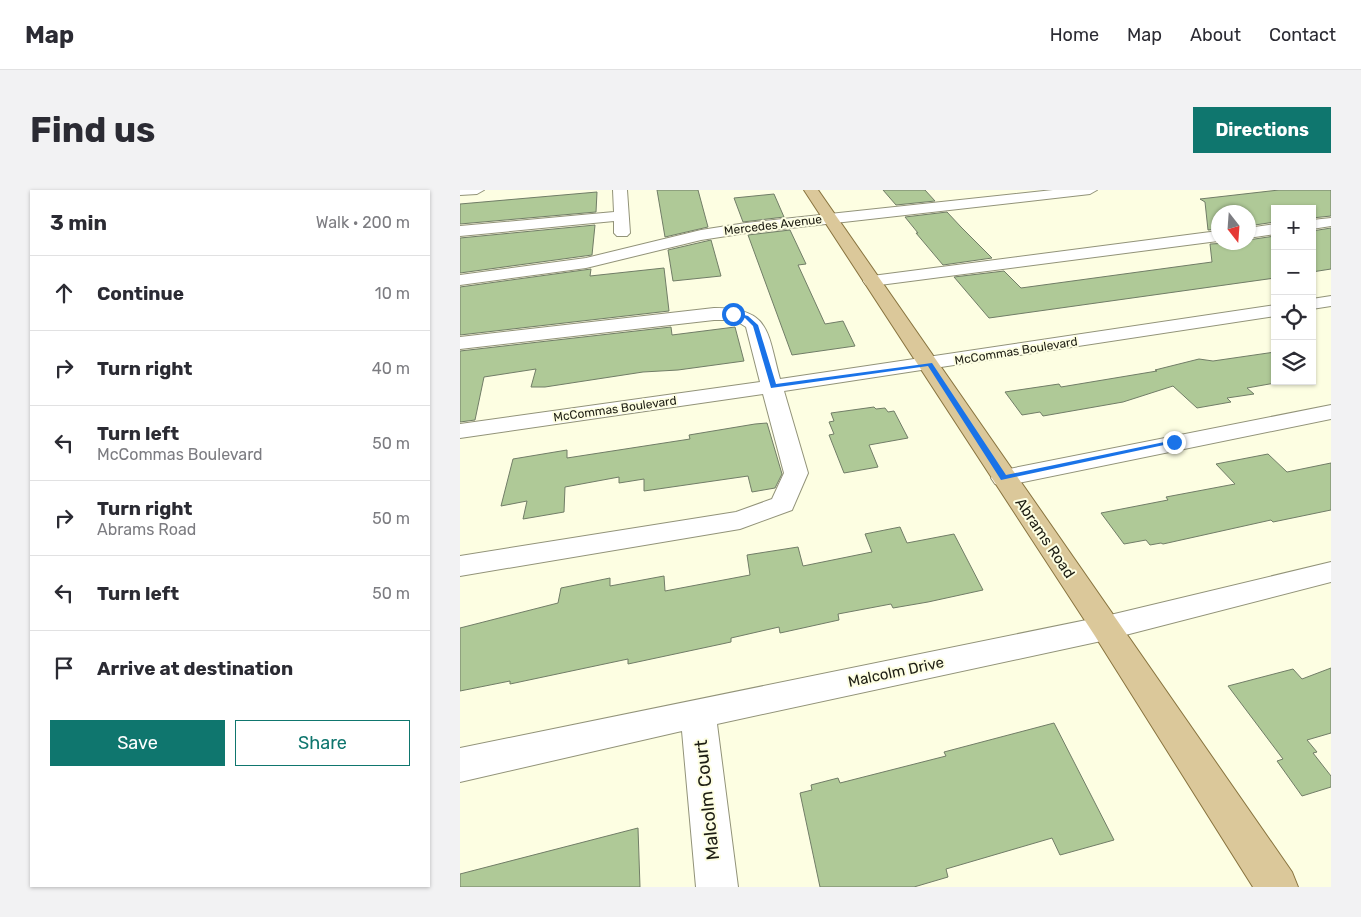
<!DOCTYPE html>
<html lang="en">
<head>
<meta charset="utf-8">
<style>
	:root { --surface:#fff; --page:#f2f2f3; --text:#2b2b33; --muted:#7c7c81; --line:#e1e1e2; --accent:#0f766e }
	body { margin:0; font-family:Rubik,sans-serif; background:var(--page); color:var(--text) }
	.controls { position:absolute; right:15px; top:15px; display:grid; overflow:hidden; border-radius:0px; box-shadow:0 1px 4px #0004 }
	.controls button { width:45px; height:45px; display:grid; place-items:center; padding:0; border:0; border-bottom:1px solid var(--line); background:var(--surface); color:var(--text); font:25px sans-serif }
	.compass { position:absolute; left:751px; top:15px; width:45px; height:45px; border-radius:50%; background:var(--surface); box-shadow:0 1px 4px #0004; rotate:163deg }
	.stop { position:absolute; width:15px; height:15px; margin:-11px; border:4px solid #1a73e8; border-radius:50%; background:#fff }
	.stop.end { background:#1a73e8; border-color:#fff; box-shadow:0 1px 5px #0008 }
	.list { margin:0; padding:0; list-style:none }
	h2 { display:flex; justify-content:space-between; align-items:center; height:65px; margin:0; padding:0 20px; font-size:21px }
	h2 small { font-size:16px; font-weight:400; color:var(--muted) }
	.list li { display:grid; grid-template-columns:32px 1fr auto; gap:15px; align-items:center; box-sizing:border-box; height:75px; padding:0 20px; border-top:1px solid var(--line) }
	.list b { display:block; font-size:19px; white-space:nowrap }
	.list p { margin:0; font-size:16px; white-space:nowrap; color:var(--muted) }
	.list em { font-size:16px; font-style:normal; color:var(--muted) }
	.actions { display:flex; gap:10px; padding:15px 20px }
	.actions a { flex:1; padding:11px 0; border:1px solid var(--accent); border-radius:0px; text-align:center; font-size:18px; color:var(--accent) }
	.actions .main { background:var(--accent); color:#fff }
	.icon { flex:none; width:28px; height:28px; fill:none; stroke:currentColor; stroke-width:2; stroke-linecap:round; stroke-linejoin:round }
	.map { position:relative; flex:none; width:871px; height:697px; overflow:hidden; border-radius:0px }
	header { display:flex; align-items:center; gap:30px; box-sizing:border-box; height:70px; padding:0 25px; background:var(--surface); border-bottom:1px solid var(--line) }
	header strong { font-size:24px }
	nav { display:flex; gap:28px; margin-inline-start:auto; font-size:18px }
	.intro { display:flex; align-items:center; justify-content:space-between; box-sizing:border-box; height:120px; padding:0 30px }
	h1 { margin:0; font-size:35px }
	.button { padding:12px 22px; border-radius:0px; background:var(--accent); color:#fff; font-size:18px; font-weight:700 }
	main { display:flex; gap:30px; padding:0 30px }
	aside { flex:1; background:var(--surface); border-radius:0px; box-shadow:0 1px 4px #0004 }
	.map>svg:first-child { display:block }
</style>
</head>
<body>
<header>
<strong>Map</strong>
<nav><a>Home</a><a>Map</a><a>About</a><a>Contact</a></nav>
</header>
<div class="intro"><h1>Find us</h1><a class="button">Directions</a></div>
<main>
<aside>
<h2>3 min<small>Walk · 200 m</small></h2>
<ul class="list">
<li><svg class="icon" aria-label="ahead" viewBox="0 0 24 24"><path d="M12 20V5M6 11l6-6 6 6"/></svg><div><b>Continue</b></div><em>10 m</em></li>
<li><svg class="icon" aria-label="right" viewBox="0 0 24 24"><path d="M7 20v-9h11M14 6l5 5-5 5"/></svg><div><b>Turn right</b></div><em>40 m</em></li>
<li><svg class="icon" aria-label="left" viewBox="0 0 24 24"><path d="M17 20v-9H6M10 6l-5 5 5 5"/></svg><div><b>Turn left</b><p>McCommas Boulevard</p></div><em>50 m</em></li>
<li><svg class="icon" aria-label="right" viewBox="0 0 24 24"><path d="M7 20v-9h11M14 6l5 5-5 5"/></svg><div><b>Turn right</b><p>Abrams Road</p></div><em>50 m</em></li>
<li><svg class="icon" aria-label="left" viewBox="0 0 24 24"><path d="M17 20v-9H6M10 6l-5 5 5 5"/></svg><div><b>Turn left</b></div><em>50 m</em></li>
<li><svg class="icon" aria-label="arrive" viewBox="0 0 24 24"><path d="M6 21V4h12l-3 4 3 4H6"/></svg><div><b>Arrive at destination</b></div></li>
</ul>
<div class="actions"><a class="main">Save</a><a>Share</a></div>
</aside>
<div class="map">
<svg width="871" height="697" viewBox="0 0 871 697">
	<rect width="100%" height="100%" fill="#fdfee2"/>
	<!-- building -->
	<path fill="#afc997" stroke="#717d67" d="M197,0h41l10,37 -43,10z
		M423,0h42l10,11 -39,4z
		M819,0h52v26l-19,2v-9h-37v13l-27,4v-14h-30v17l-10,1 -3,-28 -5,-3z
		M137,2l-1,20 -136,12v-20z
		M314,4l10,23 -41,5 -9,-24z
		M487,22l14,15 31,31 -49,7 -27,-32h2l-13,-16z
		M135,35l-3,30 -132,18v-35z
		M871,38v41l-19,3v-41z
		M330,40l16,34 -8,1 27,59 18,-3 12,25 -63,9 -44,-120z
		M815,46v42l-286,40 -35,-41 50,-6 17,17 191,-26 -2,-18 38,-2v-2z
		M251,50l10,36 -48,5 -5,-31z
		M204,78l5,43 -209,24v-48l131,-18 -1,7z
		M211,137l1,8 63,-8 9,34 -66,9 -35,2 -98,15h-14l5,-18 -52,8 -9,43 -15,2v-71z
		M815,162v31l-28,5 7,6 -27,4 4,4 -34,6 -24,-22 -50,16 -80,14 -3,-4 -18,3 -17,-23 54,-8 2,3 96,-16 -2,-1 44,-11 14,2z
		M414,217l2,2 9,-1 3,4 6,-1 14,27 -39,7 9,22 -34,6 -15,-38 5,-1 -5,-12 5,-1 -3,-8z
		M307,233l15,51 -7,14 -23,4 -4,-16 -104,15v-12l-25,4v-6l-54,10 -1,25 -41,7 4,-18 -26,5 12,-47 54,-9v8l123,-19 -1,-4 66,-11z
		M808,264l19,18 44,-9v47l-58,12 -2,-2 -108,24 -2,-1 -11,2 -4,-5 -22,4 -23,-31 67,-13 -2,-3 69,-13 -19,-20z
		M440,337l7,16 47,-9 29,56 -55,12 -35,6 -2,-4 -53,10 1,6 -59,13 -1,-6 -48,11v4l-103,22v-5l-118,25v-3l-50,10v-63l98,-25 3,-15 49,-10v8l54,-10 1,15 85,-16 -3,-20 51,-8 5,19 69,-14 -7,-18z
		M871,478v65l-24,7 10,12 -4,1 18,23v11l-29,9 -25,-35 6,-2 -55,-73 65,-17 9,10z
		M594,533l60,117 -54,15 -8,-17 -106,31 2,8 -34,10h-94l-20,-94 12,-3 -1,-5 27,-7 2,5 106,-27 -2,-4z
		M178,638l2,59h-180v-13z"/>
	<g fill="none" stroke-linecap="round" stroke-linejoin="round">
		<defs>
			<path id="minor" d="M0,0h24l-7,4 -17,1z
				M153,0h14l3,43 -3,3h-10l-3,-3v-12l-154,15v-10l154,-14z
				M593,0h44l-7,4 -344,39 -45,7 -115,28 -126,17v-10l126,-17 115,-28 45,-7z
				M871,28v8l-19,3v-9z
				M815,34v10l-27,4v-10z
				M758,41v10l-346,45 -6,-1 -3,-4 3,-4 6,-1z
				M871,106v10l-19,3v-10z
				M815,115v11l-491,75 24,82 -16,37 -52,19 -280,47v-20l276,-44 36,-13 12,-26 -21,-79 -303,44v-14l300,-42 -14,-55 -11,-7h-21l-254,29v-12l254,-29c57,0 53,24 66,71z
				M871,215v14l-327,67 -9,-2 -4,-6 4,-6 9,-2z
				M871,372v20l-225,58 -389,84 21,163h-42l-14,-156 -222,51v-34l646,-132z"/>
			<path id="major" d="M344,0h14l474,682 6,15h-45l-158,-251z"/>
		</defs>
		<!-- minor casing -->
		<use href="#minor" stroke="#929379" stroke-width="2"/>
		<!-- major casing -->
		<use href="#major" stroke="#89743f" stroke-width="2"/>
		<!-- minor -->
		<use href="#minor" fill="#fff" fill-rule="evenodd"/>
		<!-- major -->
		<use href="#major" fill="#dbc89a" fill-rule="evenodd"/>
	</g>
	<!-- route -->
	<path fill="#1a73e8" d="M273,122l15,4 10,9 18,59 156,-21 74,112 168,-35 4,2 -177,38 -73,-114 -157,22 -18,-62 -8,-8 -14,-3z"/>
	<g text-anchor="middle" stroke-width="4" stroke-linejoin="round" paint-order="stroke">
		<!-- far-street labels -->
		<g font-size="12" fill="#1d1d13" stroke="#fdfee2">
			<text transform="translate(313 35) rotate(-7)" y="4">Mercedes Avenue</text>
			<text transform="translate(556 161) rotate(-9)" y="4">McCommas Boulevard</text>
			<text transform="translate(155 219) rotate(-8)" y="4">McCommas Boulevard</text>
		</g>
		<!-- street labels -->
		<g font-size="15" fill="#1d1d13" stroke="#fdfee2">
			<text transform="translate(585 348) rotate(56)" y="5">Abrams Road</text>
			<text transform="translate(436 482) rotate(-12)" y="5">Malcolm Drive</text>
		</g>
		<!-- near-street labels -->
		<g font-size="18" fill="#1d1d13" stroke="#fdfee2">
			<text transform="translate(247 610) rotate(-96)" y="6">Malcolm Court</text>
		</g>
	</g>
</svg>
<div class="controls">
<button>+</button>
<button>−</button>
<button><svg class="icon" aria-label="locate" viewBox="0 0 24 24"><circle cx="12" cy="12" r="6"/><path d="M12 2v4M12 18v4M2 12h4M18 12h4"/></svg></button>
<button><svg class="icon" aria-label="layers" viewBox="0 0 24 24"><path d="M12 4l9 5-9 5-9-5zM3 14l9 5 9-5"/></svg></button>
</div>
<svg class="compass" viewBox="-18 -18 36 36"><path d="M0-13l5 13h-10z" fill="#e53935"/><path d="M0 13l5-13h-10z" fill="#7c7c81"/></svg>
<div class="stop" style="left:273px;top:124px"></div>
<div class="stop end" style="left:714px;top:252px"></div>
</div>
</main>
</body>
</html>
